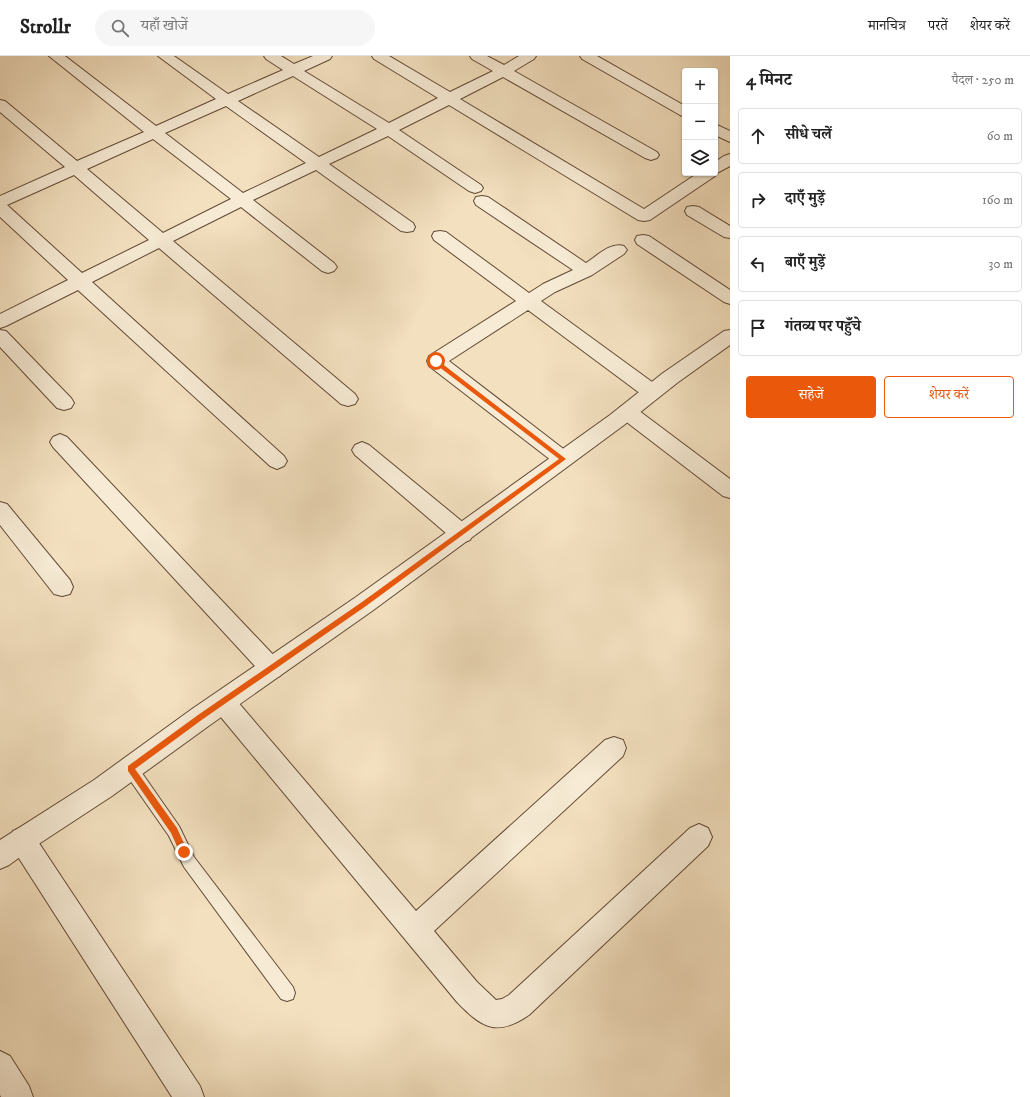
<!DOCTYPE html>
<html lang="hi">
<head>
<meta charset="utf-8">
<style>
	:root { --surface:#fff; --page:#f6f6f6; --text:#222; --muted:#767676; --line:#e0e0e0; --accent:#ea580c }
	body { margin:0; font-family:"IM FELL DW Pica","Noto Serif Devanagari",serif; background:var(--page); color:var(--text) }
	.controls { position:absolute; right:12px; top:12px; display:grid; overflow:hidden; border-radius:4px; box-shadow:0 1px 3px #0004 }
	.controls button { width:36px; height:36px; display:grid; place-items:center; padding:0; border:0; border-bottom:1px solid var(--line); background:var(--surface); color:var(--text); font:20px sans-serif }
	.stop { position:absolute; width:12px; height:12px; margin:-9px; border:3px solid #ea580c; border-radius:50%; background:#fff }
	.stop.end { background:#ea580c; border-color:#fff; box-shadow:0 1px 4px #0008 }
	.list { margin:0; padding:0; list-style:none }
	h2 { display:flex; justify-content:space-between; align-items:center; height:52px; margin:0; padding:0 16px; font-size:17px }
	h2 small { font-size:13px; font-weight:400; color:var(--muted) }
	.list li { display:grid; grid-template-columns:26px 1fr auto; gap:12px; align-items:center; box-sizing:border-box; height:56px; margin:0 8px 8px; padding:0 8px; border:1px solid var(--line); border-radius:4px }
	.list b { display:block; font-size:15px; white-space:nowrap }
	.list em { font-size:13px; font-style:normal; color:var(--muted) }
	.actions { display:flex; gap:8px; padding:12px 16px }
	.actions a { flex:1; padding:9px 0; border:1px solid var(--accent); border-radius:4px; text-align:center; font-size:14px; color:var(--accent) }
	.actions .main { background:var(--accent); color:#fff }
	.icon { flex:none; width:22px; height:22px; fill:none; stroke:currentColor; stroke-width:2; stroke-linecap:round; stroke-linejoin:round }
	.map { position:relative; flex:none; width:730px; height:1041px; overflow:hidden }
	header { display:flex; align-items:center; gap:24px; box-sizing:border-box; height:56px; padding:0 20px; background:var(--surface); border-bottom:1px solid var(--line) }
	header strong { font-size:19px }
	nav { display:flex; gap:22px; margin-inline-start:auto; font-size:14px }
	.search { width:280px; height:36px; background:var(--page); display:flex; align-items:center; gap:10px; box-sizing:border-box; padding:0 14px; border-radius:22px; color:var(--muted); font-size:15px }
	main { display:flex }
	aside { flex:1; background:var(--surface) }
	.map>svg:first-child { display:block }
</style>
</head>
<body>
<header>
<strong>Strollr</strong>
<div class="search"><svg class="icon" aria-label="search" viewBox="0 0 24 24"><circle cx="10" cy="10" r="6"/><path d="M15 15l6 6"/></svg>यहाँ खोजें</div>
<nav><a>मानचित्र</a><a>परतें</a><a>शेयर करें</a></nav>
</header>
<main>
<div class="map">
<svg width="730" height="1041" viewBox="0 0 730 1041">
	<rect width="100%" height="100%" fill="#f3e0bf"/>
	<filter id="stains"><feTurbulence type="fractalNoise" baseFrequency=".005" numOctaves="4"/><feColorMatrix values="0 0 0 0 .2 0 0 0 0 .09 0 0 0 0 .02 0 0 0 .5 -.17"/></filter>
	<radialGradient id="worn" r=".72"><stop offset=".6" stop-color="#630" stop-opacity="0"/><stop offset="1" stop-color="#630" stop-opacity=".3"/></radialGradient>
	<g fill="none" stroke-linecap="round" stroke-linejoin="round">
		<defs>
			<path id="service" d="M130,705l5,2 44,63 15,31 99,130 2,6 -2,6 -6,2 -6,-2 -97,-132 -15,-31 -44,-63 -2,-5 2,-5z"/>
			<path id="minor" d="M49,0h16l91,70 60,-27 -58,-43h16l54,38 55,-24 -17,-11 -2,-3h17l13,8 19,-8h19l-2,3 -26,12 85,52 49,-25 -64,-39 -2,-3h17l61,36 43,-21 -21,-12 -2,-3h17l17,9 15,-9h17l-2,3 -20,12 143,81 2,3 -2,3 -6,2 -6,-2 -142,-81 -43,22 184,110 54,-36h17v-11l9,-6 6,-2v12l-13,7 -2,3 -65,44 -6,1 -6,-1 -189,-115 -50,25 82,55 2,3 -2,3 -6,2 -6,-2 -81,-55 -59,28 84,59 2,4 -2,4 -6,1 -6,-1 -85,-61 -63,30 81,63 3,4 -3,4 -6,2 -6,-2 -81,-64 -68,34 182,153 3,5 -3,5 -7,2 -7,-2 -182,-156 -67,34 192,174 3,5 -3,5 -7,3 -7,-3 -192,-176 -72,36 -6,2v-14l68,-34 -68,-63v-21l65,-29 -65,-55v-12l5,1 72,60 67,-29zM293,20l84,53 -58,28 -81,-56zM226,50l80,57 -63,30 -78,-60zM153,83l78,60 -68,34 -76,-64zM74,119l75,65 -67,33 -75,-68z
				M580,0h17l88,50v11l-5,-2 -98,-56z
				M715,68l15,7v11l-15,-7z
				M482,140l6,1 98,66c11,-7 24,-21 38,-17l3,4 -3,4 -32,21 -37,17 -14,9 118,86 3,5 -3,5 -7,2 -7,-2 -117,-87 -79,51 121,93 3,5 -3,5 -7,3 -7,-3 -127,-98 -2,-5 2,-5 87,-55 -82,-61 -2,-4 2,-4 6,-1 6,1 83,61 14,-9 30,-14 -97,-65 -2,-4 2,-4z
				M693,150l6,1 31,19v12l-6,-1 -37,-22 -2,-4 2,-4z
				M643,179l6,1 81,54v14l-6,-2 -87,-58 -2,-4 2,-4z
				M0,274l6,1 65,67 3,5 -3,5 -7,2 -7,-2 -57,-61z
				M627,349l7,2 96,72v19l-7,-2 -103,-79 -3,-5 3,-5z
				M60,378l7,3 213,225 4,7 -4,7 -8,3 -8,-3 -211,-229 -3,-5 3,-5z
				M362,386l7,3 101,83 3,6 -3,6 -8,3 -8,-3 -99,-85 -3,-5 3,-5z
				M0,446l7,2 63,76 3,7 -3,7 -8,2 -8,-2 -54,-69z
				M223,635l8,3 185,217 189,-171 9,-3 9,3 3,8 -3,8 -189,175 43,51 19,18 6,-1 7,-4 181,-167 9,-4 9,4 4,9 -4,9 -179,169c-32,22 -47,13 -72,-13l-242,-292 -4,-8 4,-8z
				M22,771l9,4 169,255 4,11h-32l-159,-248 -4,-9 4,-9z
				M0,995l10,5 19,30 4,11h-32l-1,-2z"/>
			<path id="tertiary" d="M730,274v15l-53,38 -53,42 -252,186 -162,114 -98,71 -81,53 -22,16 -9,4v-29l94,-60 98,-71 164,-112 254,-182 53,-42 61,-42z"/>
		</defs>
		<!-- service casing -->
		<use href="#service" stroke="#624934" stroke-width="2"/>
		<!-- minor casing -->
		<use href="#minor" stroke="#624934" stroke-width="2"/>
		<!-- tertiary casing -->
		<use href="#tertiary" stroke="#624934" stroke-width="2"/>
		<!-- service -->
		<use href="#service" fill="#f7ebd5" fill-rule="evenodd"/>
		<!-- minor -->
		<use href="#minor" fill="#f7ebd5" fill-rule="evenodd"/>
		<!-- tertiary -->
		<use href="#tertiary" fill="#f7ebd5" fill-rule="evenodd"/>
	</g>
	<!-- route -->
	<path fill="#ea580c" d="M436,303l130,100 -200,147 -163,113 -68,50 42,59 11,24 -1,3h-6l-10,-22 -43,-62v-5l70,-51 164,-113 197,-143 -125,-96v-3z"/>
	<rect width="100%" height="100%" filter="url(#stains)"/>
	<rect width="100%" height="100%" fill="url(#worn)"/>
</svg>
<div class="controls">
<button>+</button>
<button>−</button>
<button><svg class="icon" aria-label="layers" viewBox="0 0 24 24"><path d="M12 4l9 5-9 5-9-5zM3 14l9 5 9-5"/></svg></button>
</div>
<div class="stop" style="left:436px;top:305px"></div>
<div class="stop end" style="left:184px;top:796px"></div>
</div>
<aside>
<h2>4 मिनट<small>पैदल · 250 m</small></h2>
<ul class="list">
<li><svg class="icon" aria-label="ahead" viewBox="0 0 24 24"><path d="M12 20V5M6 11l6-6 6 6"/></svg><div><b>सीधे चलें</b></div><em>60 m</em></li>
<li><svg class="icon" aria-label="right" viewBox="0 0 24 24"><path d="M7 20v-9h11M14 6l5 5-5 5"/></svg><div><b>दाएँ मुड़ें</b></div><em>160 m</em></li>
<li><svg class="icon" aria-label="left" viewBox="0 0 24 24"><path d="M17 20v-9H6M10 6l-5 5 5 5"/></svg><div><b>बाएँ मुड़ें</b></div><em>30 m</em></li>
<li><svg class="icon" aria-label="arrive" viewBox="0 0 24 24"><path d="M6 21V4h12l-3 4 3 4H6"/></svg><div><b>गंतव्य पर पहुँचे</b></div></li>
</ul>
<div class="actions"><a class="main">सहेजें</a><a>शेयर करें</a></div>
</aside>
</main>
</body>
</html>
